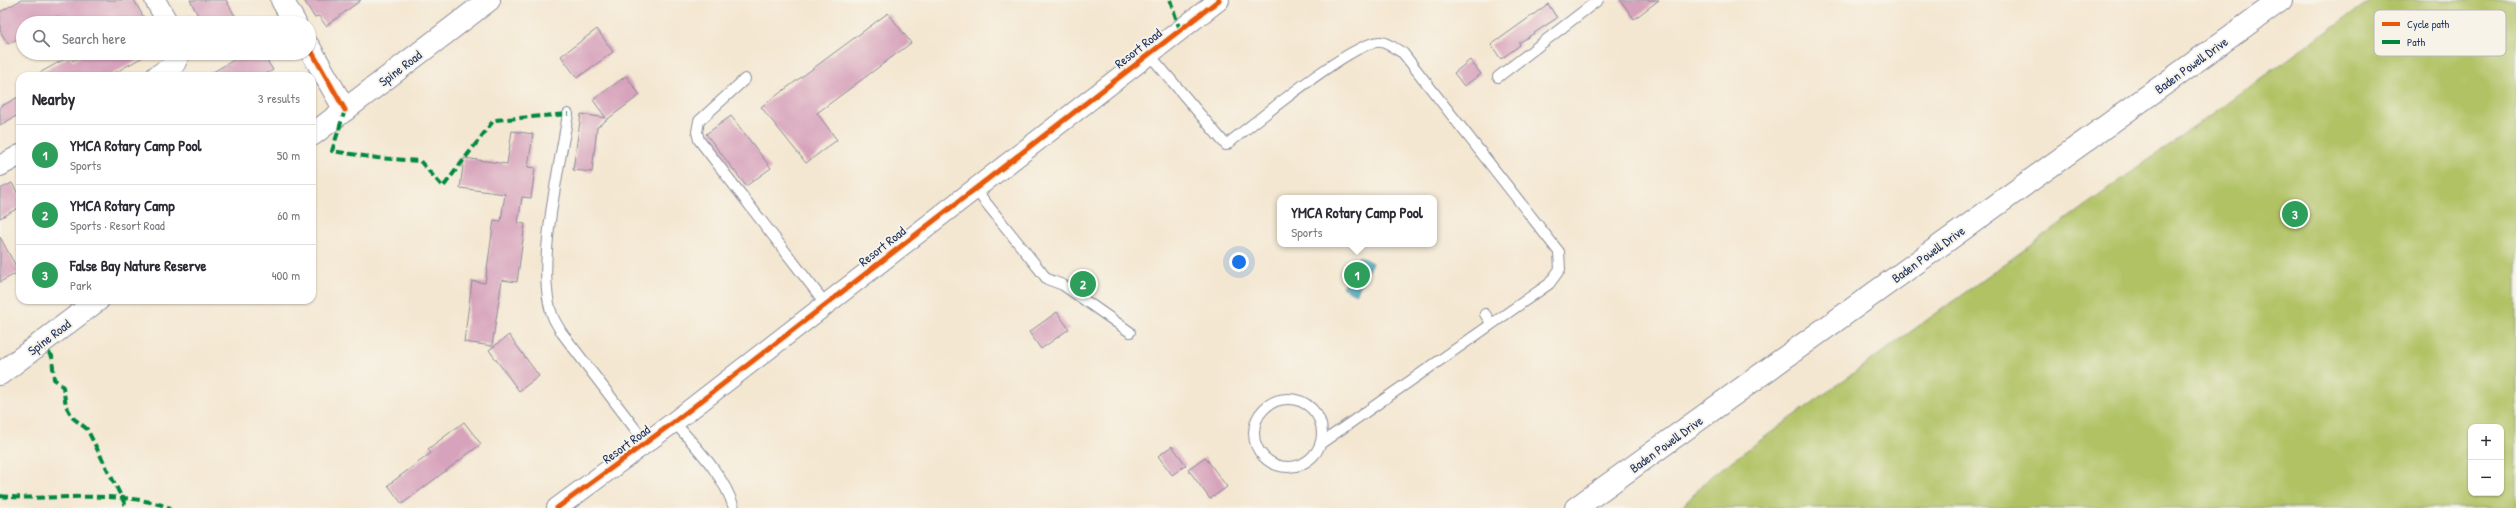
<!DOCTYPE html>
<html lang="en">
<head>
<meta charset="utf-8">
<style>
	:root { --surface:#fff; --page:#f2f2f3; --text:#2b2b33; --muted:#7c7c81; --line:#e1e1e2; --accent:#0b8043 }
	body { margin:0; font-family:"Patrick Hand",sans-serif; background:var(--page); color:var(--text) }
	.controls { position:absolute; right:12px; bottom:12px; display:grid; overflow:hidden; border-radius:8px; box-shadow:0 1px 3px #0004 }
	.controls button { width:36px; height:36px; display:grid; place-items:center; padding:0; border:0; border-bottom:1px solid var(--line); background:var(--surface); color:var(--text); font:20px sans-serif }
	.you { position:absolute; left:1239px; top:262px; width:14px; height:14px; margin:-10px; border:3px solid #fff; border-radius:50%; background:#1a73e8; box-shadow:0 0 0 6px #1a73e833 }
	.badge { display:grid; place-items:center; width:26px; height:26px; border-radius:50%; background:var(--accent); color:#fff; font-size:13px; font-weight:700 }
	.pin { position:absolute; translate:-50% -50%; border:2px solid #fff; box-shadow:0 1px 4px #0006 }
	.popup { position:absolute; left:1277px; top:195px; width:160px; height:52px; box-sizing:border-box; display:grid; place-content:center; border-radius:8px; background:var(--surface); filter:drop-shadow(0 1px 3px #0005); font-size:13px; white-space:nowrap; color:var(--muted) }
	.popup b { font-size:15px; color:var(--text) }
	.popup::after { content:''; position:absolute; left:50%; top:100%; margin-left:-8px; border:8px solid transparent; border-top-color:var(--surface) }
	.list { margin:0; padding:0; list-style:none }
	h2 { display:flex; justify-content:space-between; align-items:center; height:52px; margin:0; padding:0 16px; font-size:17px }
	h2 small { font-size:13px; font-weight:400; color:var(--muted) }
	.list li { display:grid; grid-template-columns:26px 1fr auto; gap:12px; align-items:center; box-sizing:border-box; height:60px; padding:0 16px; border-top:1px solid var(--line) }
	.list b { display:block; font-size:15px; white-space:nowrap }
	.list p { margin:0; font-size:13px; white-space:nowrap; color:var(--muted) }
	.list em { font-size:13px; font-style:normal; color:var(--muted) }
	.icon { flex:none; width:22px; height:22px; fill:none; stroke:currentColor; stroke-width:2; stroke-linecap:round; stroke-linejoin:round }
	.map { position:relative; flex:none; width:2516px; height:508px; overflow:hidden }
	.search { position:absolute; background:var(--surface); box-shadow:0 1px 3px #0004; left:16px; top:16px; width:300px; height:44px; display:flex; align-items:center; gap:10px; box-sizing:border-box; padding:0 14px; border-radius:22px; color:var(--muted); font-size:15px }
	.panel { position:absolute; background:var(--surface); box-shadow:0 1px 3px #0004; left:16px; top:72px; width:300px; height:232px; border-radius:12px }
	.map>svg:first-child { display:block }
</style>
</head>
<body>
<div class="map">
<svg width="2516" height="508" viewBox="0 0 2516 508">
	<rect width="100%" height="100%" fill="#f7f3e8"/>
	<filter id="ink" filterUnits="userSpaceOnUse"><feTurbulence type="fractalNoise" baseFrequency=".025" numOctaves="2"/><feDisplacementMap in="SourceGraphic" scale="8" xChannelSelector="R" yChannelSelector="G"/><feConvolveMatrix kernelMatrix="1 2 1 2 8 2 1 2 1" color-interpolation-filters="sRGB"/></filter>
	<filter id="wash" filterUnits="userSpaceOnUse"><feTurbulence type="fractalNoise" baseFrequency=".012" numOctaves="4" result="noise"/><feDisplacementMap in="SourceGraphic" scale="16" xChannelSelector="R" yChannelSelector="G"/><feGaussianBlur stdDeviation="0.9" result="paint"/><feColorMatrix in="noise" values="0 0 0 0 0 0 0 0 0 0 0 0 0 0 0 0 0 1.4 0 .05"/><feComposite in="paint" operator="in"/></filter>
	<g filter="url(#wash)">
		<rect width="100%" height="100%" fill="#f4e7d1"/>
		<!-- green -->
		<path fill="#b1c265" stroke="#667862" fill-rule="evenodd" d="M2370,0h146v508h-835l30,-32zM2471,427h30v66h-30z"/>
		<!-- water -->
		<path fill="#3facbd" stroke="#2d6e8e" d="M1359,256l13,7 -16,31 -14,-7z"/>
		<g id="blocks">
			<!-- building -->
			<path fill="#d7a2bb" d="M21,0h113l13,23h-85l-4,-7 -13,7h-22v13l-15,8 -8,-13v-19z
				M190,0h36l13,23h-37z
				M304,0h57l-35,26 -7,-10 -5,1z
				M1620,0h39l-25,19z
				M1548,4l9,14 -38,25 1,2 -19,14 -10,-14z
				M888,13l23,30 -94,70 20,27 -31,23 -45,-56z
				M597,29l16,23 -36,26 -16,-22z
				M87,53h63l-41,23h-75l36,-20 3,5z
				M246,53h16l11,17 -10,6h-57z
				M1470,60l11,14 -17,12 -10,-13z
				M626,76l14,19 -43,32 -5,45 -19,-2 8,-56 25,4 -13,-18z
				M20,96v18l-20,11v-18z
				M731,116l40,52 -25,18 -40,-52z
				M512,131l21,3 -5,33 7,1 -4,30 -9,-1 -4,26 7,1 -8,58 -15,-2 -10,66 -28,-4 8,-61 13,2 9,-63 7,1 4,-27 -45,-6 4,-30 43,6z
				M12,183l8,15v9l-20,11v-29z
				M0,237l19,35 -19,10z
				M1057,312l12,17 -28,20 -12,-17z
				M509,335l30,41 -20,15 -30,-41z
				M464,422l17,22 -79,60 -14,-19 43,-32 -3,-4z
				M1172,446l14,19 -14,10 -14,-19z
				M1205,457l22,30 -17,12 -22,-30z"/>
		</g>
	</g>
	<g filter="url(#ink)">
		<use href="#blocks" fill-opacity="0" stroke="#888b98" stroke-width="1"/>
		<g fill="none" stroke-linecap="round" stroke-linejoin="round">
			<defs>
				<path id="service" d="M1149,54l77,91c25,-19 130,-107 155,-103 7,1 16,8 22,11l156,199 1,17 -11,15 -229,160
					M1498,77l100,-77
					M745,79l-46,42 -2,11 2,8 126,163
					M568,114c-8,51 -34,157 -15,203 2,5 6,11 9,16l84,110
					M975,189l72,90 16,6 67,47
					M1485,314l6,9
					M1254 433a34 34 0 1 1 68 0a34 34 0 1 1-68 0Z
					M674,422c22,25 50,53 60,86"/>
				<path id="minor" d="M155,0l13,23
					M156,76l19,-12 5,-11
					M0,166l20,-11
					M557,508l117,-86 545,-422"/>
				<path id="tertiary" d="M282,0l13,23
					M309,47l36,63"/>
				<path id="secondary" d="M312,135l177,-135
					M0,374l98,-74"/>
				<path id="primary" d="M1576,508l705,-508"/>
			</defs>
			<!-- service casing -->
			<use href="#service" stroke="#888b98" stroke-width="12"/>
			<!-- minor casing -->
			<use href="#minor" stroke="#888b98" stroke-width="22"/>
			<!-- tertiary casing -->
			<use href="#tertiary" stroke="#888b98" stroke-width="24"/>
			<!-- secondary casing -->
			<use href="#secondary" stroke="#888b98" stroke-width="24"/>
			<!-- primary casing -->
			<use href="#primary" stroke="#888b98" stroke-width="24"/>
			<!-- service -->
			<use href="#service" stroke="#fff" stroke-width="10"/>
			<!-- minor -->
			<use href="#minor" stroke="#fff" stroke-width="20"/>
			<!-- tertiary -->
			<use href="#tertiary" stroke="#fff" stroke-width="22"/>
			<!-- secondary -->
			<use href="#secondary" stroke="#fff" stroke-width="22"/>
			<!-- primary -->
			<use href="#primary" stroke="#fff" stroke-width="22"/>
			<!-- quiet -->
			<path stroke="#00873e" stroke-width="4" stroke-dasharray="8 4" stroke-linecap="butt" d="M1170,0l10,30
				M345,110l-13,41 45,7 43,3 23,26 51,-67 74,-6
				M40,344l12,12 2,23 9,8 3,19 7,12 14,11 40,79
				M0,496c57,6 116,-8 171,12"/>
			<defs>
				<path id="cycleway" d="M309,47l36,63
					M557,508l117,-86 545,-422"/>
			</defs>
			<!-- cycleway casing -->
			<use href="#cycleway" stroke="#f7f3e8" stroke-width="8"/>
			<!-- cycleway -->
			<use href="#cycleway" stroke="#e8590c" stroke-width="5"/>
		</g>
	</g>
	<g text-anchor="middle" stroke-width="4" stroke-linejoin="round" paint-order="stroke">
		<!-- street labels -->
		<g font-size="13" fill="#1b2f5e" stroke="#f7f3e8">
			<text transform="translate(1138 48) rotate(-38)" y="5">Resort Road</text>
			<text transform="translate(2191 65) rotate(-36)" y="5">Baden Powell Drive</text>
			<text transform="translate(400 68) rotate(-37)" y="5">Spine Road</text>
			<text transform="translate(882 246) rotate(-38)" y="5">Resort Road</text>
			<text transform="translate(1928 254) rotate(-36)" y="5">Baden Powell Drive</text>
			<text transform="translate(49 337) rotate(-37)" y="5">Spine Road</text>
			<text transform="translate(626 444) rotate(-36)" y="5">Resort Road</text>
			<text transform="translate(1666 444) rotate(-36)" y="5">Baden Powell Drive</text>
		</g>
	</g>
	<!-- legend -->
	<rect x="2374" y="10" width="132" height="46" rx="6" fill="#f7f3e8" stroke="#b5b8bf" stroke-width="1"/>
	<rect x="2382" y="22" width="18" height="4" fill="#e8590c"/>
	<rect x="2382" y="40" width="18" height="4" fill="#00873e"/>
	<g font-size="11" fill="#1b2f5e">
		<text x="2407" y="28">Cycle path</text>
		<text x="2407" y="46">Path</text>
	</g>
</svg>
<div class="controls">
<button>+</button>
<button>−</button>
</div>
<div class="you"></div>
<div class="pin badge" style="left:1357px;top:275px;background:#2e9e5b">1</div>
<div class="popup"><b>YMCA Rotary Camp Pool</b>Sports</div>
<div class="pin badge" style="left:1083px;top:284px;background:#2e9e5b">2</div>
<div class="pin badge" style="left:2295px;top:214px;background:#2e9e5b">3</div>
<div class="search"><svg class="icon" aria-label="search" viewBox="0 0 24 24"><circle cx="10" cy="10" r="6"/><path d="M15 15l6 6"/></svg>Search here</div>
<section class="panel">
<h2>Nearby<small>3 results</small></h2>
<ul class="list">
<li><span class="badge" style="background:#2e9e5b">1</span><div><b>YMCA Rotary Camp Pool</b><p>Sports</p></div><em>50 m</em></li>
<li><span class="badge" style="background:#2e9e5b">2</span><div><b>YMCA Rotary Camp</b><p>Sports · Resort Road</p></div><em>60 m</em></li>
<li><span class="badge" style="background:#2e9e5b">3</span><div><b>False Bay Nature Reserve</b><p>Park</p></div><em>400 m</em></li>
</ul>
</section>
</div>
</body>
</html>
